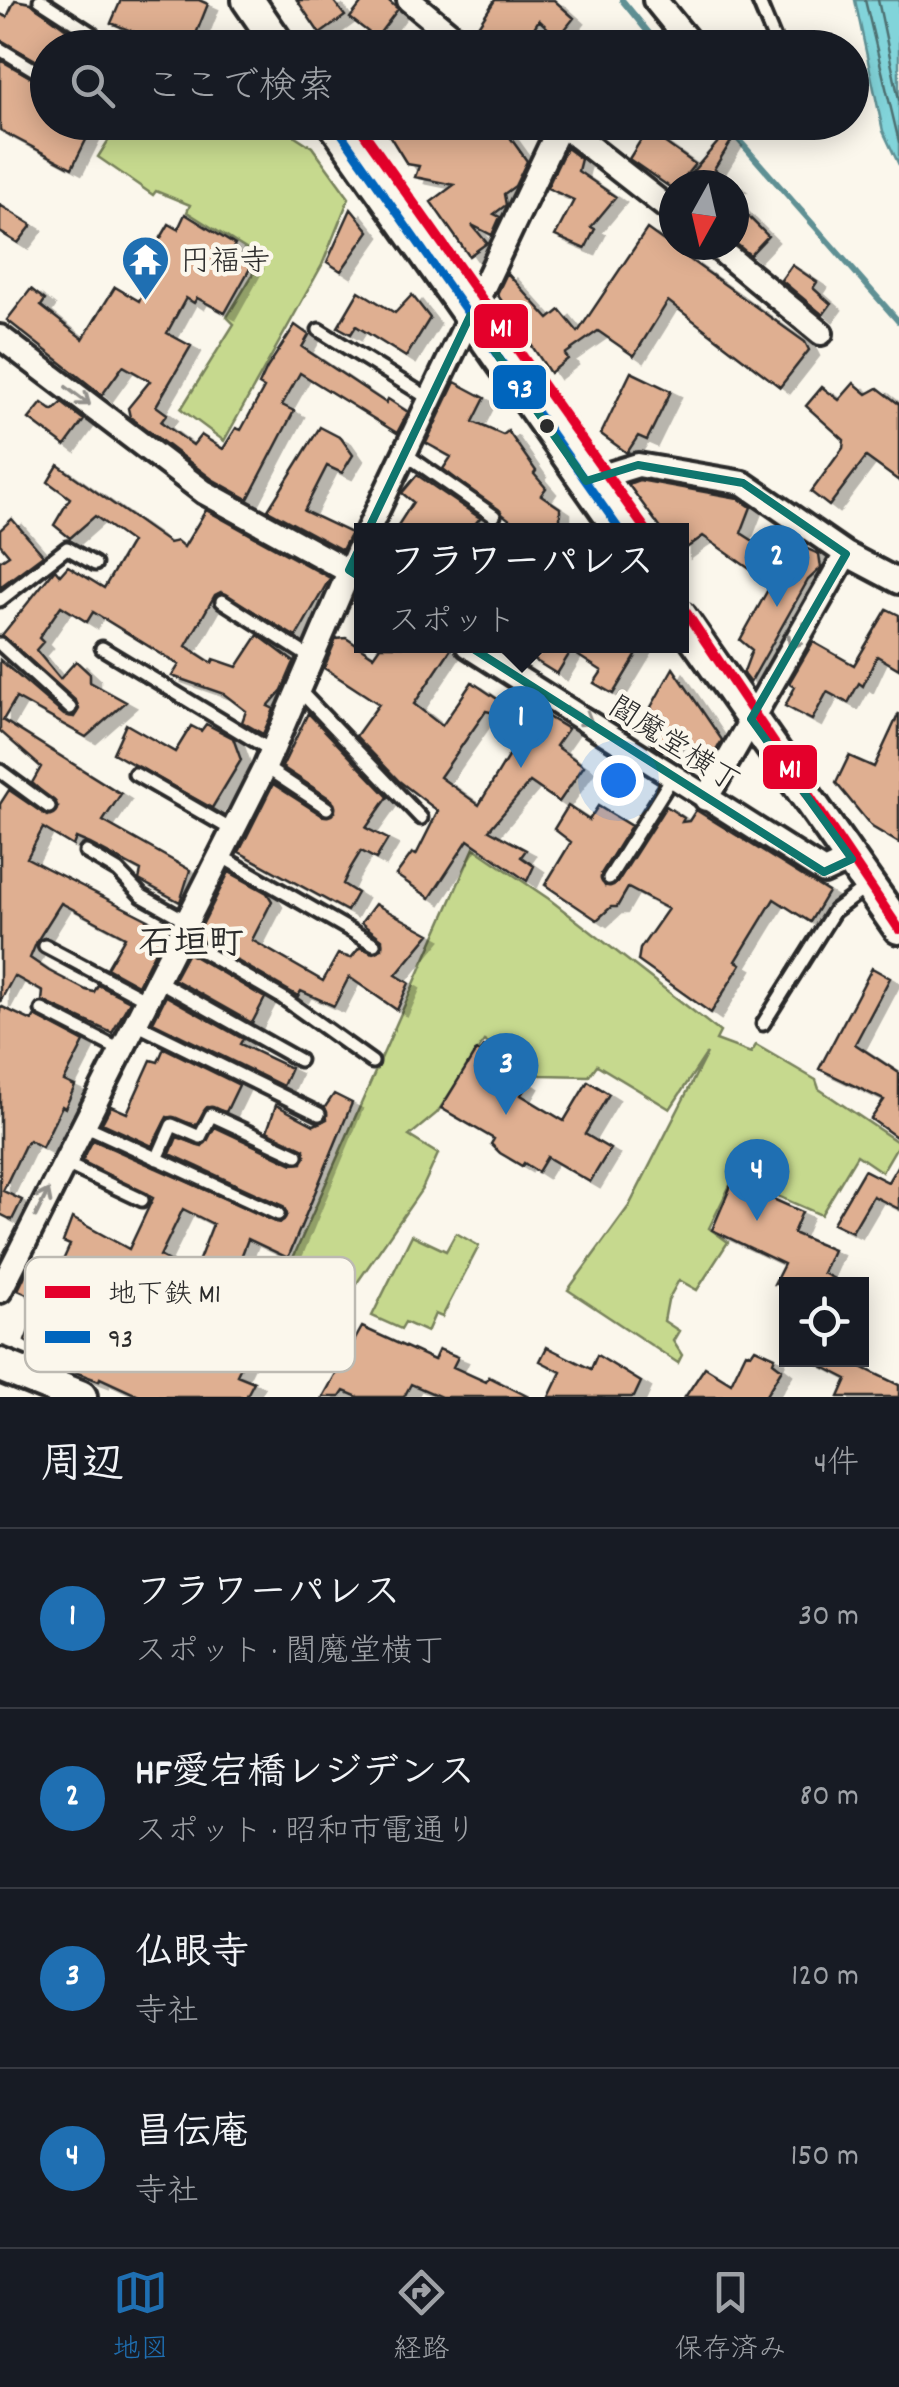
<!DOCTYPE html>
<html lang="ja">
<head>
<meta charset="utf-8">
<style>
	:root { --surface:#171b24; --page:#242831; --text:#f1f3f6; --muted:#9ea1a6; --line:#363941; --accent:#1f6fb2 }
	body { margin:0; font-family:Dekko,"Klee One",sans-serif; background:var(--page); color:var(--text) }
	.controls { position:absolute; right:30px; bottom:30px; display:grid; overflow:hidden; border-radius:0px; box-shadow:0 5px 25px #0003 }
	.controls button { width:90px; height:90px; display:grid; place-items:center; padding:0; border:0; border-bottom:2px solid var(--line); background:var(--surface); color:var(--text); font:50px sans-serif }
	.compass { position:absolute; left:659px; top:170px; width:90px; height:90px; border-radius:50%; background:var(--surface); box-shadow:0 5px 25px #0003; rotate:188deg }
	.you { position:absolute; left:618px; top:780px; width:35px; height:35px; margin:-25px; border:8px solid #fff; border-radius:50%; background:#1a73e8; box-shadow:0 0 0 15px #1a73e833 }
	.badge { display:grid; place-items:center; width:65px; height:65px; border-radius:50%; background:var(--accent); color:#fff; font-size:32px; font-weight:700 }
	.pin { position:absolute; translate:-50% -82px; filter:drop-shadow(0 2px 5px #0008) }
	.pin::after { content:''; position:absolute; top:52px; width:35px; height:30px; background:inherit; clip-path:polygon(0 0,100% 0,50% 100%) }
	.popup { position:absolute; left:354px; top:523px; width:335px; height:130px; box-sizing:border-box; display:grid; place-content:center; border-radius:0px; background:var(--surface); filter:drop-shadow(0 2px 8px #0005); font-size:32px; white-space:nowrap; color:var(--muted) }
	.popup b { font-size:38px; color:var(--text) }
	.popup::after { content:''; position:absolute; left:50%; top:100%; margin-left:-20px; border:20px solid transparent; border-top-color:var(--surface) }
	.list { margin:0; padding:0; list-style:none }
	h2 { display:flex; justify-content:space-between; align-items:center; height:130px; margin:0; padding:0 40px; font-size:42px }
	h2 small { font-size:32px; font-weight:400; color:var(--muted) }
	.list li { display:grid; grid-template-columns:65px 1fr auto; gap:30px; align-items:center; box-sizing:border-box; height:180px; padding:0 40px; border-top:2px solid var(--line) }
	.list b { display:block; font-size:38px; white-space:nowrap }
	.list p { margin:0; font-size:32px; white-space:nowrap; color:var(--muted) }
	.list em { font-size:32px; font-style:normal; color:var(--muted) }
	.icon { flex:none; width:55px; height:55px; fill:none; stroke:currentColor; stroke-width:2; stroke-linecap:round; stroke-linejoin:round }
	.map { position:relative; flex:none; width:899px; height:1397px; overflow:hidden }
	.search { position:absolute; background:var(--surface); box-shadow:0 5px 25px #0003; left:30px; right:30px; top:30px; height:110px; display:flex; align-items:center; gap:25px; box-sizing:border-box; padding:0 35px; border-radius:55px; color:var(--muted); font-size:38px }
	.sheet { height:850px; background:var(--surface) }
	nav { display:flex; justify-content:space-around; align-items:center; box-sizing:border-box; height:140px; border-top:2px solid var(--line); background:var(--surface); font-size:28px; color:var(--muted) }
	nav a { display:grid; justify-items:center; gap:5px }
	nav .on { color:var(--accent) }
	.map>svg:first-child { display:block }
</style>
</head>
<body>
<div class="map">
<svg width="899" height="1397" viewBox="0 0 899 1397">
	<defs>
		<filter id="shadow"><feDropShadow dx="10" dy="6" stdDeviation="0" flood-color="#0004"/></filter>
	</defs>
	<rect width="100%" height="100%" fill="#fbf7ec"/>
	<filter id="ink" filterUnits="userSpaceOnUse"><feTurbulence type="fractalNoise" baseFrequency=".01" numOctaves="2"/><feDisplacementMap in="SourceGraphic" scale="20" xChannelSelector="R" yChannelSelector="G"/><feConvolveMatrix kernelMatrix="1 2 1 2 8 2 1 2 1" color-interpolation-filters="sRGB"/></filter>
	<g filter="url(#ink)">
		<!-- green -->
		<path fill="#c6d98e" stroke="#78825c" stroke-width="2.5" d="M120,122l155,1 37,24 37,51 -27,67 -98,176 -43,-32 53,-85 -7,-7 25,-41 5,-20 -70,-44 3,-7 -34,-14 -3,4 -55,-38z
			M474,848l75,51 171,133 -4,8 35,13 5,-8 60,35 3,9 80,54 -17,29 -25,-17 -36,60 -87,-38 -25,51 19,14 -31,48 -18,-10 -11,20 -4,21 15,10 -6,10 9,14 -4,8 -110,-73 61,-84 78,-153 -37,56 -73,-44 -8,11 -48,-1 -57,-34 -47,72 -28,23 29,18 -16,35 -88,127 -23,-11 3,-7 -32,-15z
			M456,1233l23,13 -37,71 -7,-3 -8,18 -22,-10 -4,7 -29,-13 40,-81 34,16z"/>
		<!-- water -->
		<path fill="#82d4da" stroke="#5f9094" stroke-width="2.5" d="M855,0h44v165l-16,-34z"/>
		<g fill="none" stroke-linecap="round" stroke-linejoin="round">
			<!-- shore -->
			<path stroke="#4e6f71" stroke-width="2.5" d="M865,0l34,142
				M878,0l21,100"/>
			<!-- stream -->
			<path stroke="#5f9094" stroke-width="6" d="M622,0l39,48
				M723,122l176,200"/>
		</g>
		<!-- building -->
		<path fill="#dfaf91" stroke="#2b2b2b" stroke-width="2.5" fill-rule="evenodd" filter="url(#shadow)" d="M15,0l16,3 42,31 -9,14h-16v19l-48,-27v-26l7,3z
			M121,0h78l9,4 -16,40 -18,4 -63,-25z
			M297,0h36l12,16 -25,18z
			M364,0h24l10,9 -22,29 -26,-20z
			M495,0h59l20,18 -16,20 -19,-18 -18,28 -17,-7 -6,7 -24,-16z
			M0,60l48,27v35h47l-23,46 -72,-38z
			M381,122h73l6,8 10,-8h29l28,39 -12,25 -11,8 2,11 -12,9 6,3 -8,18 -20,-10 15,18 -18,13 -38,-54 23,-17 -39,-8 4,-11 -12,-2z
			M647,130l48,34 -21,26 -45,-31z
			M725,134l7,6 -18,29 21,16h-35l-12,-8z
			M566,148l15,11 -3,12 38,26 -25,30 4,2 -10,20 -30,-13 19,-36 -27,-12z
			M734,202l34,34 -18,19 -16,-13z
			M0,205l32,20 -14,18 -18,-11z
			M351,209l18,22 -28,40 -14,-9z
			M185,214l50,31 -3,5 21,13 -28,50 -28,-15 -3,5 -8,-5 -19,35 24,13 -35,60 11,8 -6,8 32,23 8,-10 22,14 13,-21 5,2 23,-42 -5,-3 8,-17 28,-43 14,10 -7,12 84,56 2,-4 20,13 -11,21 -97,-60 -18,32 12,6 -46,88 -36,-20 -82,-62 -2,-9 22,-27 -27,-15 -21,29 -95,-75 24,-31 14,11 -4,6 42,33 32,-52 24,14 24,-50 -7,-5 13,-22 9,5z
			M647,229l158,113 4,8 -29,37 -112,-86 -34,55 -36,-25 -33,23 3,5 -18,14 -53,-79 10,-21 42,46 11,-9 18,22z
			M792,265l25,17 -4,6 18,16 -8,11 -42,-35z
			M359,291l36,22 17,-18 18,23 -24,39 -50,-31 -5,8 -13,-7z
			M631,372l40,19 -24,49 -9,-4 -11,17 -26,-19z
			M455,382l30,16 -12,24 30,13 5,-4 28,40 -2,3 12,14 -5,7 19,13v22h-37l-80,-61 8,-12 -25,-14z
			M854,383l13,11 11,-6 21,16v77l-33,-24 -37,49 -18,-14 32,-44 1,-8 -38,-34 16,-19 17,13z
			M42,403l11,8 9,-8 22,17 -19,26 -36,-27z
			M320,427l21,11 12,17 -11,18 -15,-7 -23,45 47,22 -9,17 -74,-40z
			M58,465l111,78 8,-2 7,6 22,-37 124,68 -34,59 -75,-45 -6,3 -29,51 26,17 2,-4 23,8 21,-32 36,27 -12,28 -14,16 6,3 -11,25 -21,-12 4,-11 -22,-17 -52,-18 7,-11 -86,-53 -6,10 -26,-16 -22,32 4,4 -7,8 24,29 16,-18 14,13v8l36,20 -40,35 -70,-39 -13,22 118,74 -18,27 87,49 -10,32 -41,-22 2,-9 -51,-27 -14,-6 -3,8 -30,-18 -16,30 139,71 -28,56 -31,-17 18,-31 -64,-34 -24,38 -7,17 19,13 37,19 8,2 4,-7 32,16 -18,32 -70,-32 1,-9 -29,-16 -14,26v-198l9,-14 38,26 11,-9 -26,-24 9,-16 -41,-36v-71l64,55 10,2 5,-8 -3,-8 -74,-66 53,-66 5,6 8,-9 36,22 27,-46 -36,-26 -25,22 -16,-13 16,-27 -22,-16z
			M417,475l63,43 -10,12h-75l18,-28 -11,-9z
			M639,480l99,18 13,9 -10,26 42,27 11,-17 25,11 2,14 -13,12 -58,103 -7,-9 9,-24 -12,-10 31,-56 -68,-48 -22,16v-22h-19l-34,-46z
			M12,519l31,36 -43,32v-26l9,-6 -9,-11v-14z
			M887,609l12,6v54l-22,-13 -14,30 -4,-3 -11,20 -21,-11 -15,28 -27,-14 10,-19 -6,-4 24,-41 41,23z
			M346,638l27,18 7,-10h73l-39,58 28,22 30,-44 52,35 7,-10 37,22 -12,17 28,20 -25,36 -29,-20 -41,48 37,20 -5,7 13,9 -7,15 -59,-41 -38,58 -34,-23 16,-22 4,2 22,-44 -39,-30 -43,-45 23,-32 -55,-36 12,-29zM486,711l36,9 -9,13 4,1 -5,16 -33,55 -39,-28z
			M512,646h130l-29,48 -19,-11 8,-12 -31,-20 -14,23z
			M673,668l49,72 -14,25 -25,-29 -21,15 -9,-6 -11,-21 13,-8 -4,-9z
			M308,713l80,84 -22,31 22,11 -12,20 -15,-8 -11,18 -7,15 14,9 -10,18 -108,-59 34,-68 50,32 12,-4 -3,-12 -50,-33z
			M899,713v130l-27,-16 -36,-44 13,-27 25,11z
			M126,724l49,28 16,-26 10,5 5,-7 27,14 8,22 -29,48 -99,-55z
			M568,806l21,14 9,-14 33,20 -30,48 4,12 12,-3 49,-77 18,12 -2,4 7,-1 7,-11 132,82 -18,30 -36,-23 -38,62 5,3 -30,49 -73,-52 2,-12 28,-40 -40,-21 -11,19h-6l-14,13 -52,-35 26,-43 -17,-13z
			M229,872l38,21 5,8 -20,39 71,41 15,-27 13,4 9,-11 13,6 9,-4v-10l-21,-16 14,-19 55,30 -34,41 13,8 -12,27 -48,-33 -15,29 -33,-15 -3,5 -102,-59z
			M188,953l77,45 -13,25 -78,-44z
			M872,968l18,10 -35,66 44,29v66l-28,-20 13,-19 -65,-31z
			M166,996l77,43 -3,5 51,24 -8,18 -130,-64z
			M0,1006l32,15 3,-5 49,26 -20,39 11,5 -10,22 -3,-2 -20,41 -13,-7 -3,3 -23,48 19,9 -10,20 -12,-6z
			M484,1047l42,25 -4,7 6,4 -7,12 43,26 24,-40 21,13 -24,40 25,15 -20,33 -43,-25 -9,15 -14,-9 -2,3 -22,-13 -9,-9 3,-5 -53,-31 35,-57 4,2z
			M164,1048l75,37 -13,27 -19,-5 -11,18 -29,-8 -15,29 -50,-23 9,-17 16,7 24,-53 7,2z
			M334,1094l18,9 -64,155 -40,-19 -15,39 25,10 -18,40 16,8 -19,39 17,7 -8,15h-105l-41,-19 -1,3 -24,-9 -50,-31 16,-41 -23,-10 11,-23 27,9 14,-31 -7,-3 9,-24 57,31 24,-51 -71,-37 11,-21 187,83 7,-9 -4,-8 -113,-52 7,-17 25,9 13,-19 78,37 9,-1 2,-14 -37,-18 9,-26 38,20 13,-6 -2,-12zM183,1209l30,15 -20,51 -33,-19z
			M899,1163v46l-26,-13 -21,36 -19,-9 31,-53 24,12z
			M733,1181l69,31 -9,21 40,17 -10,23 21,11h-70l10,-20 -72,-34z
			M362,1327l72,33 5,-11 19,8 -5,10 33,15 3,-5 40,20h-88l-30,-13 -7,13h-46l-14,-6 -4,6h-17z
			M547,1347l44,22 6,-14 44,27 -7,15h-85l12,-25 -21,-11z
			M755,1348l20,9 -2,5 9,7 -17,28h-80l20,-30 26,16 15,-31 5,2z
			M810,1360h37l52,25v12h-60l8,-18z"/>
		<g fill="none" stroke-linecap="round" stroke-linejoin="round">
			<defs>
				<path id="service" d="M40,0l51,33
					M758,0l20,48
					M0,49l48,29
					M319,330l111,69
					M404,453l90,63
					M0,600l67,-52 28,16
					M222,601l89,57
					M0,644l70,64
					M102,648l170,103
					M298,689l123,129
					M265,767l62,41
					M0,771l49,36
					M135,774l97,56
					M86,852l32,19 24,25 43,24
					M219,855l155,89
					M609,878l64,-102
					M178,937l105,61 89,64
					M45,946l100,53
					M155,979l144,81
					M42,1010l78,40
					M134,1023l185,91
					M763,1024l71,-113 35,-26
					M82,1124l196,90
					M157,1159l15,-34 28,12 11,-22 86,40
					M64,1163l78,37"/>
				<path id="minor" d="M409,0l58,48
					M655,0l39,48
					M558,122l116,91
					M714,245l107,88
					M0,337l204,155 157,86
					M586,481l52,-16 105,18 103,71 53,28
					M368,530l194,-408
					M468,646l356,226 28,-13
					M706,799l140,-245
					M0,1291l265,-524 96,-223"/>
				<path id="tertiary" d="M248,0l33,48
					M333,122l287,408
					M681,618l218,310"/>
				<path id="secondary" d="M0,1365l80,32"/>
			</defs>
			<!-- service casing -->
			<use href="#service" stroke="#2b2b2b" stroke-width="19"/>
			<!-- minor casing -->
			<use href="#minor" stroke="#2b2b2b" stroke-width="30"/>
			<!-- tertiary casing -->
			<use href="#tertiary" stroke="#2b2b2b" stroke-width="38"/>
			<!-- secondary casing -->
			<use href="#secondary" stroke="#2b2b2b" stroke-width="40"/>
			<!-- service -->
			<use href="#service" stroke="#fbf7ec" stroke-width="11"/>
			<!-- minor -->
			<use href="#minor" stroke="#fbf7ec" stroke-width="22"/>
			<!-- tertiary -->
			<use href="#tertiary" stroke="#fbf7ec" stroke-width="30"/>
			<!-- secondary -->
			<use href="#secondary" stroke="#fbf7ec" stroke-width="32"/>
			<defs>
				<path id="bus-1" d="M333,122l287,408"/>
			</defs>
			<!-- bus-1 casing -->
			<use href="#bus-1" stroke="#fbf7ec" stroke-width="15"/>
			<!-- bus-1 -->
			<use href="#bus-1" stroke="#0065bd" stroke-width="8"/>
			<defs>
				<path id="metro-1" d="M356,122l290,408
					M681,605l218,324"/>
			</defs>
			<!-- metro-1 casing -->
			<use href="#metro-1" stroke="#fbf7ec" stroke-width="18"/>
			<!-- metro-1 -->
			<use href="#metro-1" stroke="#e4002b" stroke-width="10"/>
		</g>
		<!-- one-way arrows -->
		<defs><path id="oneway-shaft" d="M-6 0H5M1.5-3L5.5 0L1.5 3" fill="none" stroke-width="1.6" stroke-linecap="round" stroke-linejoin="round" transform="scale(2.5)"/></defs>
		<g stroke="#93918c">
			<use href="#oneway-shaft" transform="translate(78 396) rotate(37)"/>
			<use href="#oneway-shaft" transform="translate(797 636) rotate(120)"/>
			<use href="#oneway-shaft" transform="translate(580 716) rotate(32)"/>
			<use href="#oneway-shaft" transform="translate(42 1203) rotate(-64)"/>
		</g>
	</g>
	<!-- marked area -->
	<path fill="none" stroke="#0f766e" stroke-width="8" stroke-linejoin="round" d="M470,316l116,165 52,-16 105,18 103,71 -95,165 101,140 -28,13 -475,-302z"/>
	<!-- icons -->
	<defs>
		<symbol id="temple-pin" viewBox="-11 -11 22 30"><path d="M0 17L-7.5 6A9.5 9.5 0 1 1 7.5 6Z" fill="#1f6fb2" stroke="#fbf7ec"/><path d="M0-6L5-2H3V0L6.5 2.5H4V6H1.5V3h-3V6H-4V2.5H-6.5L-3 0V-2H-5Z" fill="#fff"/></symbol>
	</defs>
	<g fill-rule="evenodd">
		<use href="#temple-pin" x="118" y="232" width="55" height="75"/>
	</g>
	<!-- markers -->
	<circle fill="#2b2b2b" stroke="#fbf7ec" stroke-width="4" cx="547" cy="426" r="9"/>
	<g text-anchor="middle" stroke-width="9" stroke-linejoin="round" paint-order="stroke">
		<!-- poi labels -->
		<g font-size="30" fill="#2b2b2b" stroke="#fbf7ec" text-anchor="start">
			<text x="180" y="270">円福寺</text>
		</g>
		<!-- street labels -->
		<g font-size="30" fill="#2b2b2b" stroke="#fbf7ec">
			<text transform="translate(675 743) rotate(33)" y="10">閻魔堂横丁</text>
		</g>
		<!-- quarter labels -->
		<g font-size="35" font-weight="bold" fill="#2b2b2b" stroke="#fbf7ec">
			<text x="191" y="953">石垣町</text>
		</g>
	</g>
	<!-- legend -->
	<rect x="25" y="1257" width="330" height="115" rx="15" fill="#fbf7ec" stroke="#bdbab2" stroke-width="2.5"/>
	<rect x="45" y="1286" width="45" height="12" fill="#e4002b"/>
	<rect x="45" y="1331" width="45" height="12" fill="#0065bd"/>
	<g font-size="28" fill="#2b2b2b">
		<text x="108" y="1302">地下鉄 M1</text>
		<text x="108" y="1347">93</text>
	</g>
	<g stroke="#fbf7ec" stroke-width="4">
		<rect x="472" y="302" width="58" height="48" rx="10" fill="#e4002b"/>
		<rect x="491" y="363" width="57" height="48" rx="10" fill="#0065bd"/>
		<rect x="761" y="743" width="58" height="48" rx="10" fill="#e4002b"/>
	</g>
	<g font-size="28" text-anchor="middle" font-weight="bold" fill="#fff">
		<text x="501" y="336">M1</text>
		<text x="520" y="397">93</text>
		<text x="790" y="777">M1</text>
	</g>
</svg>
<div class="controls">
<button><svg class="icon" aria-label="locate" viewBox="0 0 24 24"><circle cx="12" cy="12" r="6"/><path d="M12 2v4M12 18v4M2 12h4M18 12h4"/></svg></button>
</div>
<svg class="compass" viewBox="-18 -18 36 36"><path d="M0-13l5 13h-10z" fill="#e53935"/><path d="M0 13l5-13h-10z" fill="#9ea1a6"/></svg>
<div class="you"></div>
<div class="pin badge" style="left:521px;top:768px">1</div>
<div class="popup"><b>フラワーパレス</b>スポット</div>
<div class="pin badge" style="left:777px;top:607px">2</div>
<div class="pin badge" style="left:506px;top:1115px">3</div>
<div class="pin badge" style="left:757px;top:1221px">4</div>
<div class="search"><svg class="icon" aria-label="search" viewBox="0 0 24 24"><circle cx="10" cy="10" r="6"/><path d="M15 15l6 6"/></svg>ここで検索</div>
</div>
<section class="sheet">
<h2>周辺<small>4件</small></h2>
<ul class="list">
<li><span class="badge">1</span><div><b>フラワーパレス</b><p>スポット · 閻魔堂横丁</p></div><em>30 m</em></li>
<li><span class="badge">2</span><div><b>HF愛宕橋レジデンス</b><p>スポット · 昭和市電通り</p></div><em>80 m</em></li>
<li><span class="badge">3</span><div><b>仏眼寺</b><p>寺社</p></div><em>120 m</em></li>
<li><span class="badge">4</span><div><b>昌伝庵</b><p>寺社</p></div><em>150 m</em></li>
</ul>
</section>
<nav>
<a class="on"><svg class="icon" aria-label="map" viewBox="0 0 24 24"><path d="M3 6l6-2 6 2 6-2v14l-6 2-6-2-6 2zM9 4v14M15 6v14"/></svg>地図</a>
<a><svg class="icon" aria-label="directions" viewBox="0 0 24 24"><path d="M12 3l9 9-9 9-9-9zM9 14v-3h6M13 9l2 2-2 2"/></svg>経路</a>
<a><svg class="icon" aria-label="saved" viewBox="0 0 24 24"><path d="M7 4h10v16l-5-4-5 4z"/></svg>保存済み</a>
</nav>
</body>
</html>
